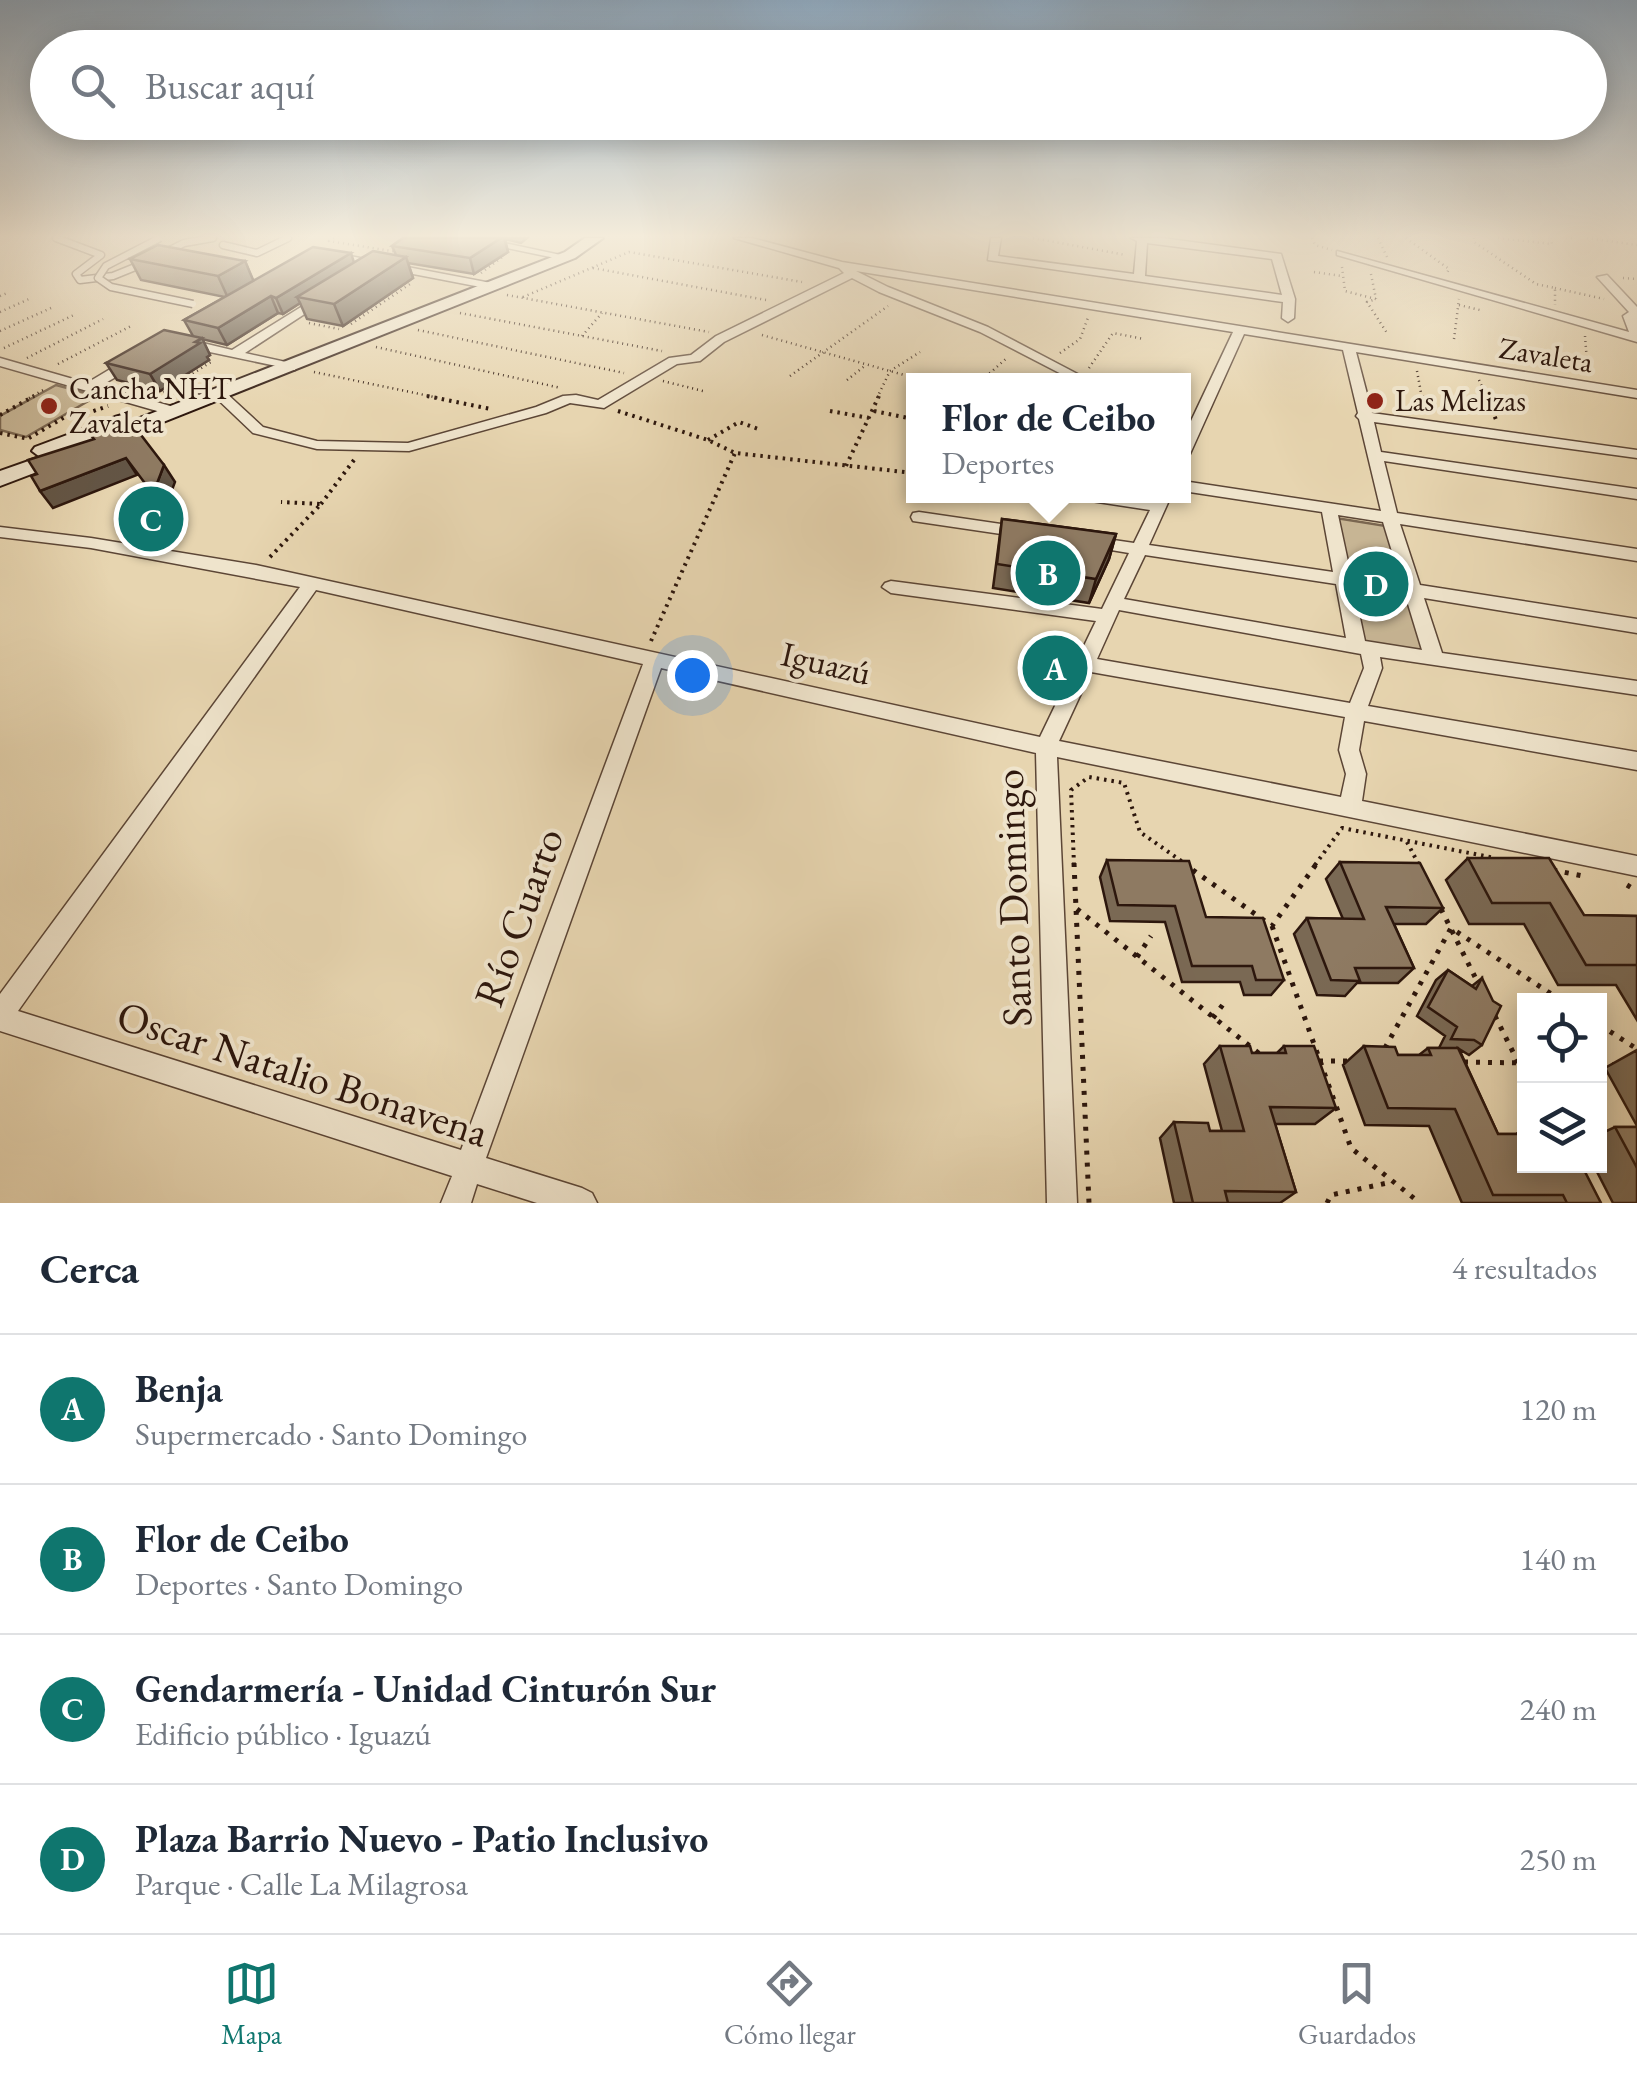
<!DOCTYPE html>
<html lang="es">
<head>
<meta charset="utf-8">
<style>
	:root { --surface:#fff; --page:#f2f2f3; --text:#1f2937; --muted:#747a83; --line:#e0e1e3; --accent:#0f766e }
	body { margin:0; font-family:"EB Garamond",serif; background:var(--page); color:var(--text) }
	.controls { position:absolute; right:30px; bottom:30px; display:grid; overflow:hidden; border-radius:0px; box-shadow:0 5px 25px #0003 }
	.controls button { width:90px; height:90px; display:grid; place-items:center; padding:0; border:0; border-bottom:2px solid var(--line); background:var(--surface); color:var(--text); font:50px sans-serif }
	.you { position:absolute; left:692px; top:675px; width:35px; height:35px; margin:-25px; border:8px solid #fff; border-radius:50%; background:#1a73e8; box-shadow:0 0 0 15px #1a73e833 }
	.badge { display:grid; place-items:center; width:65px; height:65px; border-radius:50%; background:var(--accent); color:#fff; font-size:32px; font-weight:700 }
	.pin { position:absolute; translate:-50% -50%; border:5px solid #fff; box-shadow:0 2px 10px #0006 }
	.popup { position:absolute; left:906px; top:373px; width:285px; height:130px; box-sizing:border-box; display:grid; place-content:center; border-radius:0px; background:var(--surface); filter:drop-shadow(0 2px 8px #0005); font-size:32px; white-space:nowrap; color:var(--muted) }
	.popup b { font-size:38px; color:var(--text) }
	.popup::after { content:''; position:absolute; left:50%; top:100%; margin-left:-20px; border:20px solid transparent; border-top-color:var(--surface) }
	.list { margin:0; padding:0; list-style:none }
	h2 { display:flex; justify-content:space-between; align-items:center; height:130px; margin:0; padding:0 40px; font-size:42px }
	h2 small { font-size:32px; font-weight:400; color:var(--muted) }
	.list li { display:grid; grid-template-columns:65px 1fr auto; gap:30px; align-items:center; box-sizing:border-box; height:150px; padding:0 40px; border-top:2px solid var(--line) }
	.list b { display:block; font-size:38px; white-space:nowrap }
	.list p { margin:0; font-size:32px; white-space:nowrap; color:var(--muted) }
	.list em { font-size:32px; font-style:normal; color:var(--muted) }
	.icon { flex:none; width:55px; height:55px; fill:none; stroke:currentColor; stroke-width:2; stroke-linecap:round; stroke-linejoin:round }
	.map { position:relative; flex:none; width:1637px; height:1203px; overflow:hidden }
	.search { position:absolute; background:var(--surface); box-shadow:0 5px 25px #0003; left:30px; right:30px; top:30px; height:110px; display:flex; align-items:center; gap:25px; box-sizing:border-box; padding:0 35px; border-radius:55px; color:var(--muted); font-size:38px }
	.sheet { height:730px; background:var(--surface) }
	nav { display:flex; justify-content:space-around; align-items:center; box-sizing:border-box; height:140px; border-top:2px solid var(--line); background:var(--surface); font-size:28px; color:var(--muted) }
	nav a { display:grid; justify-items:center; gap:5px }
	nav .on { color:var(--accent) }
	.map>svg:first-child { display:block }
</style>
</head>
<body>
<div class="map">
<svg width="1637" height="1203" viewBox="0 0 1637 1203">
	<rect width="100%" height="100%" fill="#e7d5b0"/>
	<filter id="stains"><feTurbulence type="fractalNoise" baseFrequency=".002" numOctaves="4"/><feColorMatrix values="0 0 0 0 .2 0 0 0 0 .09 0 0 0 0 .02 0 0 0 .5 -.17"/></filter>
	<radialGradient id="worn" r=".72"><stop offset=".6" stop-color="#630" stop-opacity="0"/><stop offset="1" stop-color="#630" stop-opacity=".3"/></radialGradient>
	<!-- green -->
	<path fill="#c7b594" stroke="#7a6650" stroke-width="2.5" d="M56,385l41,11 -71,41 -26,-7v-14z
		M1336,518l50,8 37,126 -61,-10z"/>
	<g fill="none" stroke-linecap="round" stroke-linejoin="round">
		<defs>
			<path id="lane" d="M56,238l45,17 -25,19 4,6 33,-4 32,-13
				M223,245l34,8 31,-15
				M164,253l20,-10 29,-5"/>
			<path id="street" d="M458,238h23l89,19 -5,3z
				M734,238h18l90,24 795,128v8l-281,-46 16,61 265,37v8l-263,-36 7,30 256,37v10l-253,-38 13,52 240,36v12l-237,-37 20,61 217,34v14l-213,-35 18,55 195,28v14l-257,-38 2,11 -14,38 269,46v18l-273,-49 -5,29 7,24 -4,27 275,55v20l-580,-119 20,446h-30l-11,-450 -375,-85 -175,490 96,30 10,5 5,10h-60l-60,-19 -6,19h-30l11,-27 -452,-145v-37l300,-407 -209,-39 -91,-11v-10l91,11 165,27 784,172 56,-116 -205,-28 -9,-6 3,-4 6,-2 211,28 27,-56 -36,-6 -8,-5 8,-5 41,6 16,-33 -59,-9 -7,-5h37l33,4 3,-4h14l-22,49 184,27 -11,-60 -139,-21v-10l198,30 -22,-92 -3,-3 2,-3 -15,-63 -99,-16 -54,120 -7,4v-20l50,-106 -377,-61 32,16 100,40 101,53h-16l-93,-48 -101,-40 -27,-14 -128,64 -24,19 -23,3 -73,44 -34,-5 -24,10 -137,38 -92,-2 -64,-16 -40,-38 2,-3h10l38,35 54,14 91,2 128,-36 27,-11 13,-1 22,5 71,-42 22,-3 25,-19 128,-63 -5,-5zM1338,515l45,7 39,128 -57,-9zM1145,555l191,29 10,54 -222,-39zM316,590l327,74 -182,486 -443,-139zM1119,610l242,44 3,14 -14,35 -253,-44zM1091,672l254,45 -6,33 7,24 -5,23 -282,-56z
				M991,238h10l-3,18 136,18 3,-33 -6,-3h31l119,16 14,45 -1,19 -6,4 -6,-4 1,-16 -295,-42zM1147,243l125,16 10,36 -137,-19z
				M1337,251l292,81 -6,-16 6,-4 -32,-35 10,-2 30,32v35l-300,-87z
				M329,252l162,31 6,3 -6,3 -166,-32 -1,-2z
				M322,294l6,4 -2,2 -81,53 50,11v6l-109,-23 -6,-4 6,-4 46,11z
				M0,358l87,25 40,-24h10v6l-37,21 81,23 2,3 -7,4 -5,-1 -171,-49z
				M919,512l103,15 8,5 -8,5 -109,-16 -2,-4 2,-4z"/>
			<path id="secondary" d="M585,238h18l-28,20 -462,184h-14l-3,-4 -30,11 8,6 -3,4 -71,27v-15l40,-14 -8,-6 3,-4 80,-30 7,-2 10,6 433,-169z"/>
		</defs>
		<!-- lane casing -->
		<use href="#lane" stroke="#5c4636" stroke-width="9"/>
		<!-- street casing -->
		<use href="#street" stroke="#5c4636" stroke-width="3"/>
		<!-- secondary casing -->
		<use href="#secondary" stroke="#2d170d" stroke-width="4"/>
		<!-- path-far2 -->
		<path stroke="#2d170d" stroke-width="2.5" stroke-dasharray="1 4" stroke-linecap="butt" d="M334,238l-5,3 69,11
			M1033,238l93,17
			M1312,238l3,7 17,5
			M1378,238l9,19
			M1406,238l43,31 -2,4
			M1474,238v4l62,42 19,4v17
			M1498,238l54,6 -1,-6
			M1566,238h8
			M1587,238l50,7
			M1342,267l3,24 31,8 -9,3 20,31
			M593,268l173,32
			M1314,272l28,4
			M481,273l24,-18
			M1371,274l5,25
			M1623,278l14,1
			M1555,288l49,11
			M507,295l202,37
			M0,296l7,-3
			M523,297l106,-45 173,30
			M1459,305l21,5
			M0,312l29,-13
			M460,313l202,38
			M309,323l30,6
			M351,324l62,-42
			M418,330l206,43
			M0,331l51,-23
			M762,335l160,45
			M582,336l20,-23
			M1585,336l2,26
			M1454,339l5,-40
			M376,347l185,41
			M4,348l72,-34
			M1060,353l20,-14 9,-24
			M27,358l76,-39
			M58,364l75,-39
			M1089,368l24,-35 31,6
			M1417,371l5,27
			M314,372l125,26
			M790,376l98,-70
			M847,380l19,-15
			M982,380l26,-23
			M1479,380l8,18
			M663,381l40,10
			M159,395l52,-33
			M29,398l16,-9
			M877,398l13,-27 30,-19"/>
		<!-- path-far1 -->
		<path stroke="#2d170d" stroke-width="4" stroke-dasharray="2.5 5" stroke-linecap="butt" d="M427,396l64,13
			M1422,396l3,15
			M1486,396l11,26
			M618,411l90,29 27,13 178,20
			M830,411l39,7
			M874,411l39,8
			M0,415l34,-19
			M0,433l29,6
			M29,438l46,-27 4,5 29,-10
			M708,440l31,-18 22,8
			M846,466l33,-70
			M321,504l33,-44
			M270,557l51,-53 -40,-2
			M1363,582l30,5
			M651,641l84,-188
			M1407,842l12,23
			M1074,865l-3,-75 18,-13 35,6 16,49 47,33
			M1315,865l27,-37 153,30"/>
		<!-- path -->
		<path stroke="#2d170d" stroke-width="5" stroke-dasharray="4 8" stroke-linecap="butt" d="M1074,863l15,340
			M1183,863l89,63 45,-63
			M1553,870l30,6
			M1627,885l10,6
			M1077,909l184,146
			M1441,909l38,76
			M1272,926l79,222 69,55
			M1137,957l14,-21
			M1495,1016l29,58
			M1213,1018l14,-19
			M1600,1025l37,24
			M1385,1048l66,-120 111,73
			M1319,1061h30
			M1464,1062l60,1
			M1600,1064l15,1
			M1327,1203l4,-8 61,-13"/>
		<!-- lane -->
		<use href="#lane" stroke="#efe4cc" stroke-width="6"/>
		<!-- street -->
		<use href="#street" fill="#efe4cc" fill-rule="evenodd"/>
		<!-- secondary -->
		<use href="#secondary" fill="#efe4cc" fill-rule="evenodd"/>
		<defs>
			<path id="lane-bridge" d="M160,238l-54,28 -8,12 13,9 82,17"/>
		</defs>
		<!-- lane-bridge casing -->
		<use href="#lane-bridge" stroke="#5c4636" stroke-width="9" stroke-linecap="butt"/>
		<!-- lane-bridge -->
		<use href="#lane-bridge" stroke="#efe4cc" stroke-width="6"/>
	</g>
	<!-- wall -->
	<path fill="#7a6954" stroke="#2d170d" stroke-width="2.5" d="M403,238h124l-6,5 -16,-4 3,13 -34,22 -66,-11 5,15 -70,48 -36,-7 -7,-16 -17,11 -5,-1 -51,32 -25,-6 8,16 -3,2 2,3 -49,31 -43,-11 -11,-17 87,-27 -9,-16 41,-23 -84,-17 -11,-21 115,2 8,20 143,-26 -4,-9z
		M1002,519l114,15 -7,25 -20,44 -96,-15z
		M1468,858l116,57 53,1v104l-21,-35h-58l-34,-61h-55l-23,-44z
		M1107,860l99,57 78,63 -13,15h-27l-4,-13h-58l-17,-60 -55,-1 -10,-44z
		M1340,862l103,46 -17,16h-32l20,44 -16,15h-41l-12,13 -28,-1 -23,-61 13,-16 36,1 -17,-40z
		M1448,970l24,16 10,-8v67l-13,10 -10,-6 39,85h18l8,-5v37l77,37h-139l-33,-77 -64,-1 -22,-60 21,-19 34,9h21l9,-7h11l6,-12 -28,-20 19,-36z
		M1220,1046l32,7h25l7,-7 52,62 -21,16h-40l21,68 -16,11h-106l-14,-65 14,-16 36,9h12l-18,-67z
		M1637,1050v76l-32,-58z
		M1615,1127h22v76h-24l-19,-37h6v-32z"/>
	<!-- shaded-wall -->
	<path fill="#635545" stroke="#2d170d" stroke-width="2.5" d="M501,238h3l4,14 -34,22 -4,-16z
		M351,253l5,16 -59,28 3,6 -17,11 -7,-16z
		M406,257l7,21 -70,48 -9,-22z
		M245,261l9,21 -26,16 -10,-22z
		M271,296l7,17 -51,32 -9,-17z
		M202,338l8,17 -3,2 2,3 -49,31 -10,-17z
		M126,458l11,17 -84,33 -13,-17z
		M164,465l11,17 -11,29 -11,-17z
		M1116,534l-7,25 -20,44 7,-24z"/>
	<!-- building -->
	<path fill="#8e7a62" stroke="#2d170d" stroke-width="2.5" d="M403,238h98l-31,20 -78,-12z
		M158,245l87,16 -27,15 -88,-17z
		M313,247l38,6 -75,45 -5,-2 -53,32 -34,-8z
		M373,251l33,6 -72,47 -37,-7z
		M164,330l38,8 -7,4 5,1 -50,31 -44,-11z
		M128,418l36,47 -11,29 -27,-36 -86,33 -9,-15 6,-2 -9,-14 66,-21 -5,-6z
		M1002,519l114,15 -20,45 -99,-15z
		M1468,858h81l35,57 53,1v49h-51l-36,-62h-58z
		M1107,860l82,1 17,56 57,1 21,62h-28l-4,-14h-60l-17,-60 -57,-1z
		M1340,862l80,1 23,45 -57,-1 28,61h-59l5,13 -29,-1 -24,-62 57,1z
		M1448,970l28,19 6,-11 11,23 8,5 -19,39 -8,-5 -23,-1 6,-12 -29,-20z
		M1220,1046h30l2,7h34l-2,-7h30l22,62 -66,-1 26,85 -71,-1 3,12h-35l-19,-81 34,1 2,8h34z
		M1364,1046l31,1 3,8h33l-3,-7h30l40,86h26v32h58l19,37h-34l-4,-8h-70l-38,-86 -67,-1z
		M1615,1127h22v41z"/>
	<!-- sky -->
	<linearGradient id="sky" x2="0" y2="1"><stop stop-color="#8ea7bc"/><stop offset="0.58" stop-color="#f4ecdb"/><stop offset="1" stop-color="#f4ecdb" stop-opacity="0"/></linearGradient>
	<rect width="1637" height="407" fill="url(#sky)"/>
	<!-- markers -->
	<g fill="#8f2418" stroke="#efe4cc" stroke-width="4">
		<circle cx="1375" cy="401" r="10"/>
		<circle cx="49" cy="406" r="10"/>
	</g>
	<g text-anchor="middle" stroke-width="8" stroke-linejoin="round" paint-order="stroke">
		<!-- far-street labels -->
		<g font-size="30" fill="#2d170d" stroke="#efe4cc">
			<text transform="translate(1546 355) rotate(9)" y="10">Zavaleta</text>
		</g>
		<!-- far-poi labels -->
		<g font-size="30" fill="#2d170d" stroke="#efe4cc" text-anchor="start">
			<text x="69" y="399">Cancha NHT<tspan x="69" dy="34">Zavaleta</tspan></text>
			<text x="1395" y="411">Las Melizas</text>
		</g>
		<!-- street labels -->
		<g font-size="35" fill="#2d170d" stroke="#efe4cc">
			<text transform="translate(826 663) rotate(13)" y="12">Iguazú</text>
		</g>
		<!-- near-street labels -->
		<g font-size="42" fill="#2d170d" stroke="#efe4cc">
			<text transform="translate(1012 898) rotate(-92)" y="15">Santo Domingo</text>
			<text transform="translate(518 917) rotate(-70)" y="15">Río Cuarto</text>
			<text transform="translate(303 1073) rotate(18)" y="15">Oscar Natalio Bonavena</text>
		</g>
	</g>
	<rect width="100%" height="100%" filter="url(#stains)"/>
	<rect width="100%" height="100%" fill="url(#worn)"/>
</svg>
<div class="controls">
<button><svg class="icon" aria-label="locate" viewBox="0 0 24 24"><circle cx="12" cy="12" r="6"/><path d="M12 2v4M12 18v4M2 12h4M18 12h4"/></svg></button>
<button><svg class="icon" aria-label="layers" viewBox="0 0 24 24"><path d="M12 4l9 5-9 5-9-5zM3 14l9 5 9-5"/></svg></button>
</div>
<div class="you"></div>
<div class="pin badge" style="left:1055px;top:668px">A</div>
<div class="pin badge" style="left:1048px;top:573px">B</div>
<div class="popup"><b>Flor de Ceibo</b>Deportes</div>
<div class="pin badge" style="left:151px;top:519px">C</div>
<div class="pin badge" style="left:1376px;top:584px">D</div>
<div class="search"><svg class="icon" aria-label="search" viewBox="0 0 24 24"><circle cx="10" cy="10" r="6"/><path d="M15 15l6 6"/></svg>Buscar aquí</div>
</div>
<section class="sheet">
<h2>Cerca<small>4 resultados</small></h2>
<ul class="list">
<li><span class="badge">A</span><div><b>Benja</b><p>Supermercado · Santo Domingo</p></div><em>120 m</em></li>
<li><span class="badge">B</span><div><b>Flor de Ceibo</b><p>Deportes · Santo Domingo</p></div><em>140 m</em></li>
<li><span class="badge">C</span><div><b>Gendarmería - Unidad Cinturón Sur</b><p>Edificio público · Iguazú</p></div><em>240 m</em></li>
<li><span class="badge">D</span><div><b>Plaza Barrio Nuevo - Patio Inclusivo</b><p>Parque · Calle La Milagrosa</p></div><em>250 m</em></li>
</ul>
</section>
<nav>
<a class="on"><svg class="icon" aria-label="map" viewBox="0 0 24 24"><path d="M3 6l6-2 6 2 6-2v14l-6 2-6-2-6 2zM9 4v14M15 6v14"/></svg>Mapa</a>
<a><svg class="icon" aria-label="directions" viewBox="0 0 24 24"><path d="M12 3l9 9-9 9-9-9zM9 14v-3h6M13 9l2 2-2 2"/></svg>Cómo llegar</a>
<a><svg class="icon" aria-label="saved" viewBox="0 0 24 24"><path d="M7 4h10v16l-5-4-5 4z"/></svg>Guardados</a>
</nav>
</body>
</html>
